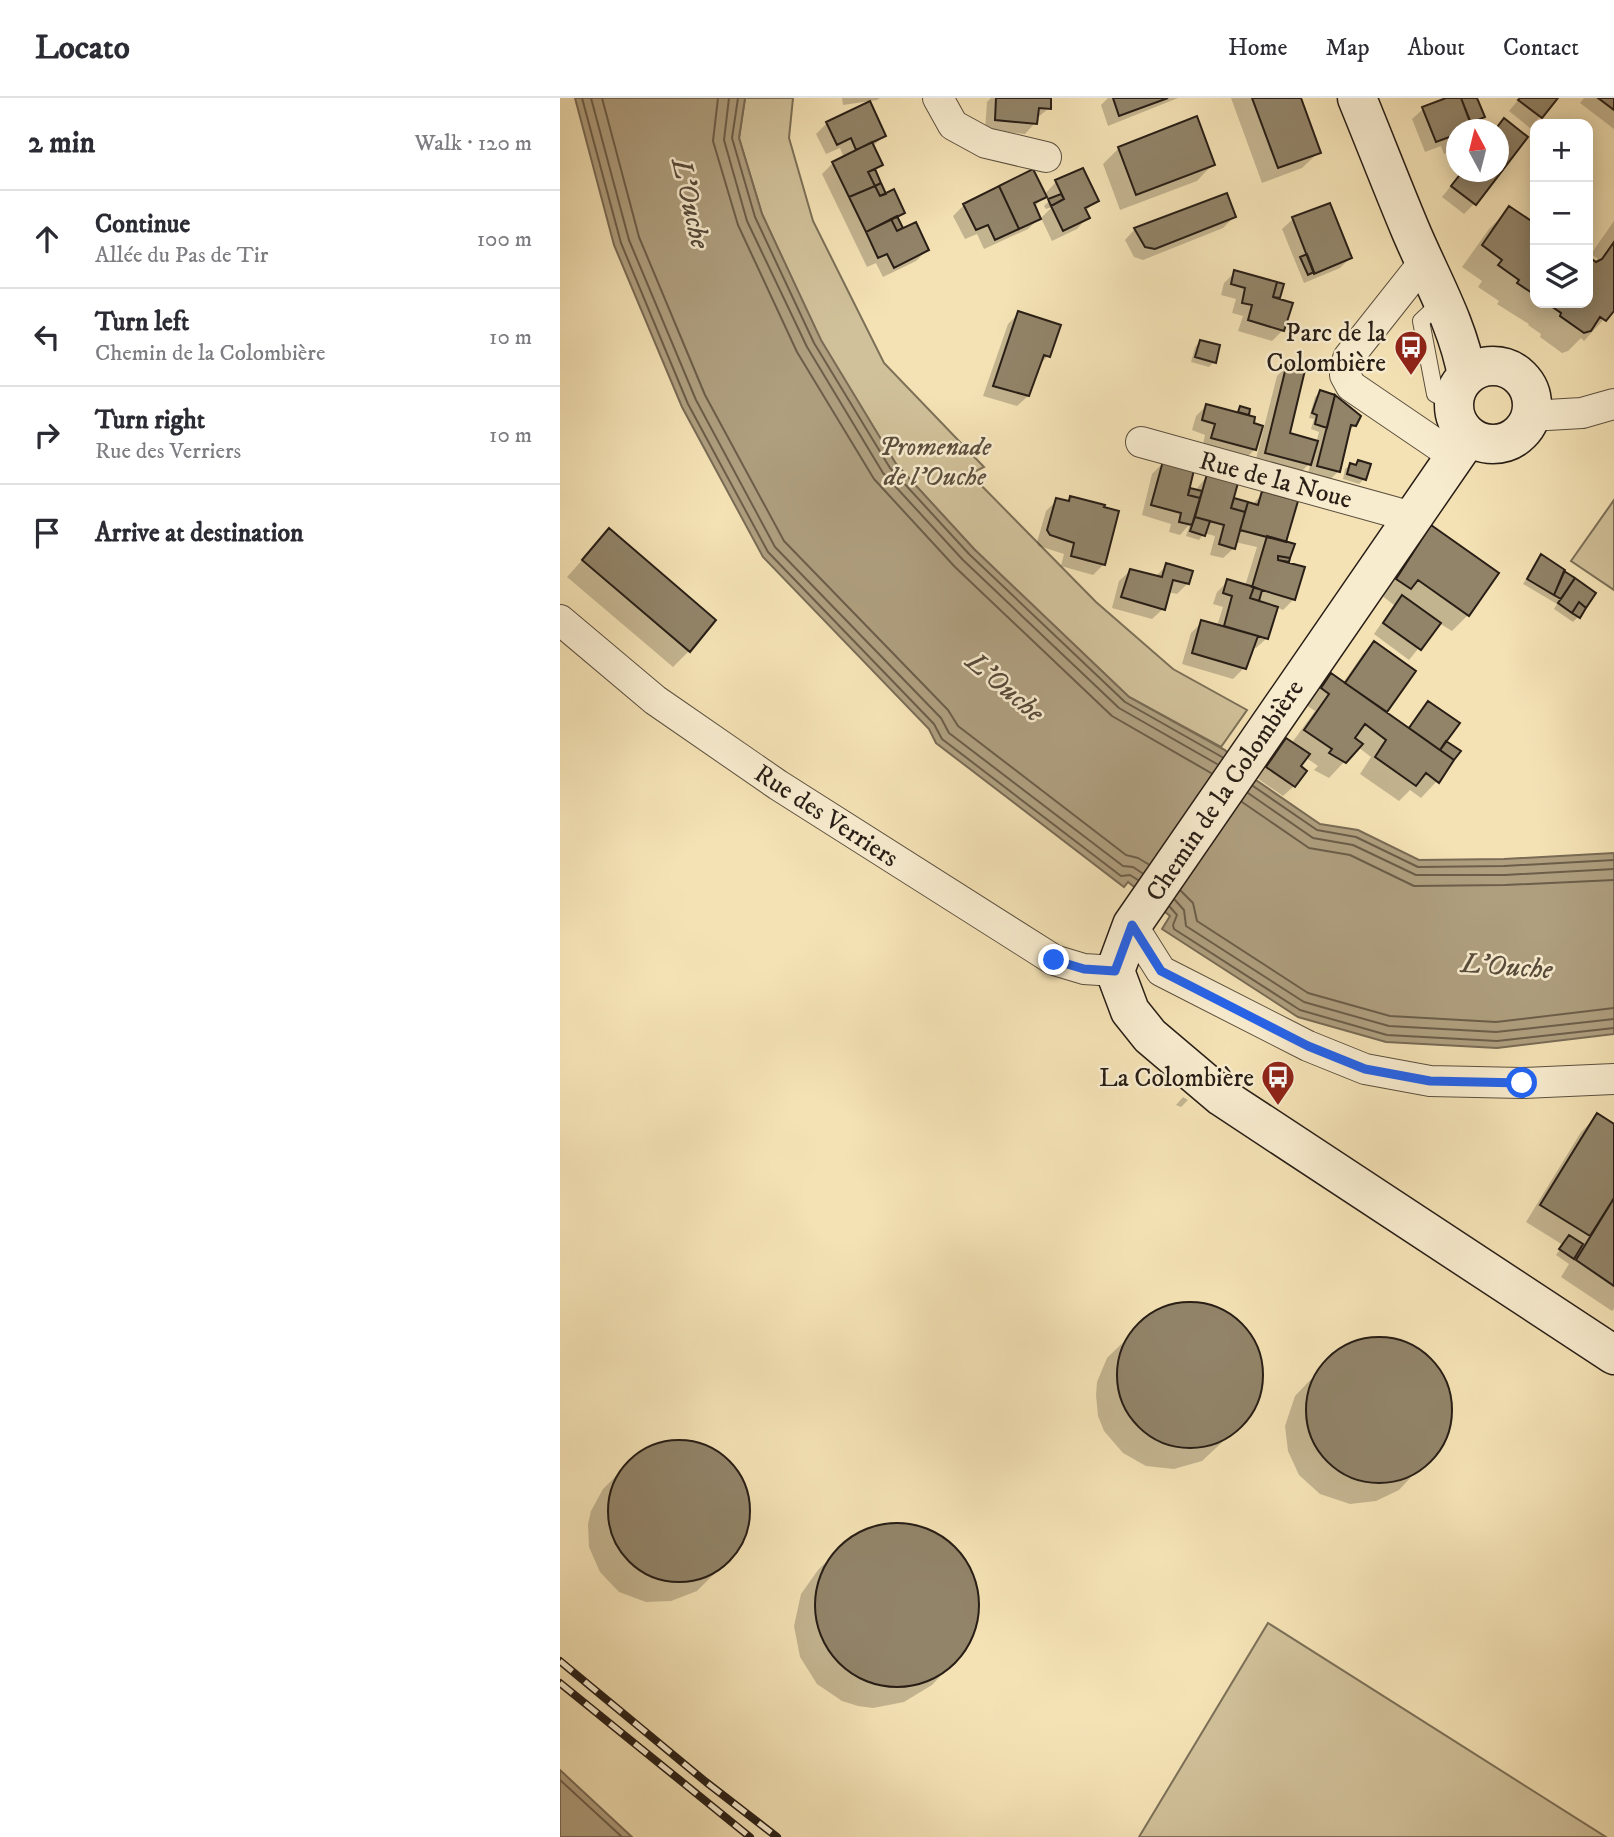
<!DOCTYPE html>
<html lang="en">
<head>
<meta charset="utf-8">
<style>
	:root { --surface:#fff; --page:#f7f7f7; --text:#2b2b33; --muted:#7c7c81; --line:#e1e1e2 }
	body { margin:0; font-family:"IM FELL DW Pica",serif; background:var(--page); color:var(--text) }
	.controls { position:absolute; right:21px; top:21px; display:grid; overflow:hidden; border-radius:14px; box-shadow:0 4px 18px #0003 }
	.controls button { width:63px; height:63px; display:grid; place-items:center; padding:0; border:0; border-bottom:2px solid var(--line); background:var(--surface); color:var(--text); font:35px sans-serif }
	.compass { position:absolute; left:886px; top:21px; width:63px; height:63px; border-radius:50%; background:var(--surface); box-shadow:0 4px 18px #0003; rotate:353deg }
	.stop { position:absolute; width:21px; height:21px; margin:-16px; border:5px solid #2563eb; border-radius:50%; background:#fff }
	.stop.end { background:#2563eb; border-color:#fff; box-shadow:0 2px 7px #0008 }
	.list { margin:0; padding:0; list-style:none }
	h2 { display:flex; justify-content:space-between; align-items:center; height:91px; margin:0; padding:0 28px; font-size:30px }
	h2 small { font-size:23px; font-weight:400; color:var(--muted) }
	.list li { display:grid; grid-template-columns:46px 1fr auto; gap:21px; align-items:center; box-sizing:border-box; height:98px; padding:0 28px; border-top:2px solid var(--line) }
	.list b { display:block; font-size:26px; white-space:nowrap }
	.list p { margin:0; font-size:23px; white-space:nowrap; color:var(--muted) }
	.list em { font-size:23px; font-style:normal; color:var(--muted) }
	.icon { flex:none; width:38px; height:38px; fill:none; stroke:currentColor; stroke-width:2; stroke-linecap:round; stroke-linejoin:round }
	.map { position:relative; flex:none; width:1054px; height:1739px; overflow:hidden }
	header { display:flex; align-items:center; gap:42px; box-sizing:border-box; height:98px; padding:0 35px; background:var(--surface); border-bottom:2px solid var(--line) }
	header strong { font-size:33px }
	nav { display:flex; gap:38px; margin-inline-start:auto; font-size:24px }
	main { display:flex }
	aside { flex:1; background:var(--surface) }
	.map>svg:first-child { display:block }
</style>
</head>
<body>
<header>
<strong>Locato</strong>
<nav><a>Home</a><a>Map</a><a>About</a><a>Contact</a></nav>
</header>
<main>
<aside>
<h2>2 min<small>Walk · 120 m</small></h2>
<ul class="list">
<li><svg class="icon" aria-label="ahead" viewBox="0 0 24 24"><path d="M12 20V5M6 11l6-6 6 6"/></svg><div><b>Continue</b><p>Allée du Pas de Tir</p></div><em>100 m</em></li>
<li><svg class="icon" aria-label="left" viewBox="0 0 24 24"><path d="M17 20v-9H6M10 6l-5 5 5 5"/></svg><div><b>Turn left</b><p>Chemin de la Colombière</p></div><em>10 m</em></li>
<li><svg class="icon" aria-label="right" viewBox="0 0 24 24"><path d="M7 20v-9h11M14 6l5 5-5 5"/></svg><div><b>Turn right</b><p>Rue des Verriers</p></div><em>10 m</em></li>
<li><svg class="icon" aria-label="arrive" viewBox="0 0 24 24"><path d="M6 21V4h12l-3 4 3 4H6"/></svg><div><b>Arrive at destination</b></div></li>
</ul>
</aside>
<div class="map">
<svg width="1054" height="1739" viewBox="0 0 1054 1739">
	<rect width="100%" height="100%" fill="#f4e2b5"/>
	<filter id="stains"><feTurbulence type="fractalNoise" baseFrequency=".00286" numOctaves="4"/><feColorMatrix values="0 0 0 0 .2 0 0 0 0 .09 0 0 0 0 .02 0 0 0 .5 -.17"/></filter>
	<radialGradient id="worn" r=".72"><stop offset=".6" stop-color="#630" stop-opacity="0"/><stop offset="1" stop-color="#630" stop-opacity=".3"/></radialGradient>
	<!-- green -->
	<path fill="#d1c19a" stroke="#7c7058" stroke-width="2" d="M185,0h48l-4,40 24,83 71,142 100,104 -14,7 126,128 77,67 74,41 -26,37 -92,-50 -155,-148 -78,-85 -76,-124 -58,-126 -23,-76z
		M1054,402v90l-43,-29z
		M708,1525l338,214h-467z"/>
	<!-- water -->
	<path fill="#af9f7f" stroke="#796b55" stroke-width="2" d="M15,0h170l-6,40 23,76 59,126 75,124 78,85 155,148 96,53 28,28 67,46 38,6 61,30 85,-1 110,-6v181l-117,14 -111,-6 -88,-25 -136,-88 8,-13 -42,-34 -4,5 -188,-144 -7,-14 -166,-172 -81,-150 -68,-162z
		M0,1672l72,67h-72z"/>
	<!-- shadow -->
	<path fill="#0003" d="M282,0h38l-3,2 -34,5z
		M431,0h59l-1,10 -13,11 -1,4 -10,11 -40,-4 2,-28z
		M548,0h70l-70,28 -7,-21z
		M671,0h68l20,54 -17,16 -40,15z
		M891,0h25l7,19 -5,5 -21,8v20l-13,4 -3,-8 -16,6 -13,-33 11,-10z
		M960,0h36l-26,30 -21,-17z
		M1024,0h30v31l-34,-26z
		M944,23l21,16 -51,67 -10,10 -22,-17 20,-25h37v-42h-4z
		M267,25l57,13 -12,11 9,18 -7,6 11,24 18,17 -6,7 5,12 25,19 -11,11 -33,16 -7,-14 -9,4 -45,-93 11,-11 11,-5 -4,-10 -14,6 -10,-20z
		M559,50l94,16 -16,17 -77,29 -17,-46z
		M496,84l40,18 -11,12 2,6 -10,11 -25,12 -11,-23 11,-11 -6,2 -2,-3 5,-5 -3,-6 -12,12 5,11 -11,11 -44,20 -7,-15 -12,5 -12,-23 11,-11 80,-10z
		M950,110l23,16 2,-3v82h53v-45l7,5 3,-4 -7,-5 23,-33v87l-30,33 -3,-3 -13,13 -6,2 -22,-16 1,-3 -13,-9 1,-1 -32,-20 2,-3 -21,-14 4,-6 -20,-14 27,-38z
		M674,119l-11,11 -80,32 -9,-3 -9,-17 10,-11z
		M733,121l57,39 -10,10 -36,15 -22,-54z
		M675,174l44,25 -3,3 7,30 -11,11 -34,-10 5,-15 -11,-3 4,-14 -15,-4 3,-12z
		M459,215l29,43 -10,10 -10,30 -11,10 -34,-10 25,-72z
		M640,244l14,20 -5,5 -18,-5 4,-15z
		M728,267v69l28,9 3,-11 -8,-3 3,-10 -5,-1 6,-21 5,-5 35,33 -7,7 -10,40 -11,10 -20,-5 4,-15 -13,13 -43,-12 22,-87z
		M647,307l28,8 5,-5 7,6 -2,2 10,33 -11,11 -42,-11 3,-14 -13,-5 4,-14z
		M603,365l23,31 4,-4 5,1 12,-15 24,29 4,-5 17,5 11,-12 21,50 4,19 -2,2 8,35 -11,11 -7,-3 -9,31 -11,10 -4,-1 -8,21 -11,11 -51,-15 9,-31 11,-11 15,4 6,-19 -10,-3 4,-12 11,-11 17,5 12,-39 -22,-5 -1,6 -11,10 -13,-3 5,-19 -11,-3 -5,7 -13,-4 4,-12 -10,11 -11,-3 2,-8 -29,-9 10,-41z
		M790,367l14,14 -5,5 -16,-5 2,-10z
		M511,400l33,66 -11,11 -32,-9 3,-12 -25,-8 -2,-4 9,-31 11,-11 9,2z
		M872,430l65,46 -29,41 -16,16 -13,-8 -30,37 -35,-26 20,-29 -13,-10 35,-51z
		M49,432l80,121 -16,16 -106,-90z
		M981,458l37,61 -5,5 -19,-13 3,-5 -34,-20z
		M607,467l21,18 -11,11 -9,-2 -5,17 -11,10 -40,-11 7,-27 11,-10 25,6z
		M814,545l40,29 -30,41 23,16 21,-26 16,38 14,10 -21,30 -16,17 -11,-8 -11,11 -39,-27 11,-17 -13,-10 -29,31 -15,-8 4,-4 -13,-9 -7,9 -4,20 -11,10 -26,-18 19,-27 10,-11 5,4 24,-33 -9,-6 9,-14 17,-16 11,8 20,-29z
		M623,999l5,3 -7,7 -5,-2z
		M1037,1018l17,10v183l-2,2 -51,-34 8,-13 -13,-9 7,-10 -37,-23 55,-90z
		M616,1206h29l26,12 12,10 11,15 8,28 -3,28 -13,23 -44,41 -28,8 -28,-3 -23,-13 -19,-22 -6,-15 -2,-21 1,-13 10,-24 45,-44z
		M828,1242l13,2 14,7 21,19 12,23 2,26 -10,29 -41,44 -23,11 -26,3 -30,-10 -21,-19 -11,-24 -3,-25 10,-30 41,-43 24,-11z
		M121,1343l12,1 26,11 18,19 11,28 -1,25 -10,26 -40,40 -26,10 -25,1 -27,-10 -19,-20 -11,-25 -1,-23 3,-13 12,-22 22,-22 22,-18 11,-5z
		M339,1427l14,1 17,6 24,16 18,27 5,32 -7,32 -17,24 -21,22 -28,17 -31,6 -15,-2 -16,-5 -25,-17 -17,-27 -6,-31 7,-32 17,-24 22,-22 14,-11 13,-7 14,-4z"/>
	<g fill="none" stroke-linecap="round" stroke-linejoin="round">
		<!-- shore -->
		<path stroke="#6c5e4a" stroke-width="2" d="M22,0l39,145 67,161 80,148 166,172 8,15 179,137 9,-1 8,5
			M31,0l38,142 67,160 79,147 166,171 8,15 174,133 10,1 9,6
			M42,0l37,139 66,158 79,146 164,169 10,16 168,129 12,3 10,6
			M158,0l-5,43 25,84 59,127 77,127 81,88 157,149 99,57
			M169,0l-5,42 23,81 60,126 76,126 80,87 156,148 98,56
			M178,0l-6,40 23,79 59,126 76,125 79,86 156,148 97,55
			M693,688l64,44 39,7 62,30 86,-1 110,-6
			M688,695l65,45 40,7 63,30h89l109,-6
			M682,704l67,46 41,7 64,31 91,-1 109,-5
			M621,793l12,12 4,18 111,72 82,23 106,6 118,-14
			M615,802l9,10 2,16 118,76 85,24 107,6 118,-13
			M610,809l7,8 -4,10 1,4 126,81 87,25 110,6 117,-13
			M0,1682l62,57"/>
	</g>
	<!-- building -->
	<path fill="#928469" stroke="#281e16" stroke-width="2" d="M436,0h55v11l-12,-1 -2,16 -42,-4z
		M553,0h55l-49,18z
		M692,0h49l20,55 -43,15z
		M886,0h15l12,32h-16l-2,15 -3,-9 -16,6 -14,-35z
		M901,0h16l8,19 -14,6z
		M960,0h38l-16,20 -24,-18z
		M1038,0h16v12z
		M310,3l16,35 -30,14 -5,-12 -14,7 -11,-23z
		M637,18l18,49 -79,30 -18,-48z
		M944,20l24,19 -52,68 -25,-19 11,-14h37v-42h-4z
		M312,44l11,23 -15,7 7,14 -26,11 -17,-35z
		M523,70l16,33 -14,7 5,10 -27,13 -12,-25 13,-7 -9,-19z
		M315,71l6,14 -6,3 -7,-14z
		M473,71l14,28 -13,6 7,16 -22,10 -20,-43z
		M321,85l5,11 -6,2 -5,-10z
		M315,88l5,10 14,-7 11,24 -39,19 -17,-35z
		M439,88l20,43 -24,11 -7,-15 -12,5 -13,-26z
		M667,95l9,24 -81,32 -10,-2 -11,-19z
		M501,96l3,5 -13,7 -3,-7z
		M770,105l22,55 -38,16 -22,-57z
		M949,108l24,16 2,-3v76l-18,-12 2,-3 -21,-15 4,-5 -20,-15z
		M337,118l6,12 -6,3 -6,-12z
		M331,121l6,12 19,-9 13,28 -35,18 -7,-14 -9,4 -12,-26z
		M1054,144v69l-8,10 -6,-4 -9,14 -7,2 -24,-17 1,-3 -13,-9 40,-1v-47l8,6 6,-3z
		M747,156l7,18 -6,3 -8,-18z
		M674,172l43,12 -4,15 20,6 -9,28 -36,-11 4,-15 -10,-2 3,-15 -14,-4z
		M717,184l7,2 -4,14 -7,-1z
		M458,213l43,14 -11,32 -6,-2 -15,41 -36,-10z
		M640,242l20,5 -4,18 -21,-6z
		M727,265l18,7 -15,63 28,8 -7,24 -46,-12z
		M760,292l15,5 -8,33 -12,-4 2,-9 -5,-2z
		M775,297l26,21 -5,10 -5,-1 -11,47 -23,-6z
		M646,306l49,13 -1,6 9,3 -7,24 -45,-12 4,-14 -13,-4z
		M680,308l10,3 -1,6 -11,-3z
		M798,362l13,4 -5,16 -19,-6 3,-11 6,2z
		M603,363l31,9 -6,25 12,3 -8,27 -13,-3 2,-9 -30,-8z
		M647,376l31,9 -7,25 14,4 -10,37 -16,-5 5,-19 -29,-8z
		M630,390l12,3 -2,7 -12,-3z
		M702,393l36,10 -12,41 -46,-12 8,-28 10,3z
		M510,398l35,9 -1,2 15,4 -14,54 -34,-9 3,-13 -24,-8 -3,-5 9,-32 13,3z
		M674,400l14,4 -3,10 -14,-4z
		M635,419l15,4 -5,15 -15,-5z
		M871,427l68,48 -30,43 -51,-36 -7,9 -15,-10z
		M49,430l107,92 -26,32 -108,-92z
		M707,438l28,8 -5,14 -12,-2v4l27,7 -10,33 -43,-13z
		M981,456l24,16 -11,25 -27,-16z
		M718,458l12,2 -1,4 -11,-2z
		M606,465l27,8 -4,13 -16,-4 -8,30 -44,-13 9,-28 32,8z
		M1004,473l11,7 -14,21 -7,-4z
		M1015,480l21,15 -10,15 -7,-6 -7,11 -14,-10z
		M667,481l27,8 -4,11 28,9 -10,32 -44,-13 8,-30 -9,-3z
		M694,489l8,3 -3,11 -9,-3z
		M842,497l39,28 -20,27 -38,-27z
		M1019,504l7,6 -6,10 -8,-5z
		M641,522l57,16 -12,33 -54,-16z
		M814,543l42,30 -29,41 -42,-29z
		M771,575l123,87 -15,23 -13,-10 -10,13 -41,-29 11,-17 -21,-16 -10,14 8,6 -17,19 -17,-10 3,-4 -28,-19 25,-36 -8,-6z
		M868,603l32,22 -20,27 -31,-22z
		M726,640l24,16 -9,12 6,5 -12,16 -29,-20z
		M886,643l15,10 -7,9 -14,-10z
		M1037,1015l17,11v74l-24,38 -50,-31z
		M1054,1100v88l-38,-26z
		M1009,1137l14,9 -9,15 -15,-10z
		M557 1277a73 73 0 1 1 146 0a73 73 0 1 1-146 0Z
		M746 1312a73 73 0 1 1 146 0a73 73 0 1 1-146 0Z
		M48 1413a71 71 0 1 1 142 0a71 71 0 1 1-142 0Z
		M255 1507a82 82 0 1 1 164 0a82 82 0 1 1-164 0Z"/>
	<g fill="none" stroke-linecap="round" stroke-linejoin="round">
		<defs>
			<path id="lane" d="M882,203l-21,20 14,73 19,10"/>
			<path id="street" d="M378,0l15,27 33,18 60,14
				M864,164l-76,96 -3,17 6,11 103,70
				M970,318l52,-3 32,-9
				M581,344l271,75
				M0,522l95,80 123,85 276,175 30,9 31,2
				M572,827l29,46 147,75 57,23 65,12 92,2 92,-4"/>
			<path id="secondary" d="M797,0c18,44 35,88 53,131 20,48 48,95 57,147
				M894 307a39 39 0 1 1 78 0a39 39 0 1 1-78 0Z
				M909,338l-337,489 -17,46 15,40 20,25 72,61 392,258"/>
		</defs>
		<!-- lane casing -->
		<use href="#lane" stroke="#5b4f3e" stroke-width="18"/>
		<!-- street casing -->
		<use href="#street" stroke="#5b4f3e" stroke-width="32"/>
		<!-- secondary casing -->
		<use href="#secondary" stroke="#281e16" stroke-width="41"/>
		<!-- lane -->
		<use href="#lane" stroke="#f8eccf" stroke-width="16"/>
		<!-- street -->
		<use href="#street" stroke="#f8eccf" stroke-width="30"/>
		<!-- secondary -->
		<use href="#secondary" stroke="#f8eccf" stroke-width="38"/>
		<defs>
			<path id="rail" d="M0,1563l146,121 71,55
				M0,1585l190,154"/>
		</defs>
		<!-- rail casing -->
		<use href="#rail" stroke="#281e16" stroke-width="8"/>
		<!-- rail -->
		<use href="#rail" stroke="#f8eccf" stroke-width="5" stroke-dasharray="16" stroke-linecap="butt"/>
	</g>
	<g fill="none" stroke-linecap="round" stroke-linejoin="round">
		<!-- route -->
		<path stroke="#2563eb" stroke-width="9" d="M494,862l30,9 31,2 17,-46 29,46 147,75 57,23 65,12 92,2"/>
	</g>
	<!-- icons -->
	<defs>
		<symbol id="bus-pin" viewBox="-11 -11 22 30"><path d="M0 17L-7.5 6A9.5 9.5 0 1 1 7.5 6Z" fill="#8f2418" stroke="#f8eccf"/><path d="M-5-6H5V4H4V6H2V4H-2V6H-4V4H-5ZM-3.5-4V0h7V-4ZM-3.5 1.2v1.5H-2V1.2ZM2 1.2v1.5H3.5V1.2Z" fill="#fff"/></symbol>
	</defs>
	<g fill-rule="evenodd">
		<use href="#bus-pin" x="832" y="230" width="38" height="52"/>
		<use href="#bus-pin" x="699" y="960" width="38" height="52"/>
	</g>
	<g text-anchor="middle" stroke-width="5" stroke-linejoin="round" paint-order="stroke">
		<!-- poi labels -->
		<g font-size="26" fill="#281e16" stroke="#f8eccf" text-anchor="end">
			<text x="826" y="243">Parc de la<tspan x="826" dy="30">Colombière</tspan></text>
			<text x="694" y="988">La Colombière</text>
		</g>
		<!-- park labels -->
		<g font-size="26" font-style="italic" fill="#5b4f3e" stroke="#f8eccf">
			<text x="375" y="357">Promenade<tspan x="375" dy="30">de l'Ouche</tspan></text>
		</g>
		<!-- street labels -->
		<g font-size="26" fill="#281e16" stroke="#f8eccf">
			<text transform="translate(716 381) rotate(15)" y="9">Rue de la Noue</text>
			<text transform="translate(664 692) rotate(-56)" y="9">Chemin de la Colombière</text>
			<text transform="translate(267 717) rotate(33)" y="9">Rue des Verriers</text>
		</g>
		<!-- water labels -->
		<g font-size="28" font-style="italic" fill="#574b3b" stroke="#f8eccf">
			<text transform="translate(132 105) rotate(77)" y="10">L'Ouche</text>
			<text transform="translate(446 588) rotate(40)" y="10">L'Ouche</text>
			<text transform="translate(947 867) rotate(4)" y="10">L'Ouche</text>
		</g>
	</g>
	<rect width="100%" height="100%" filter="url(#stains)"/>
	<rect width="100%" height="100%" fill="url(#worn)"/>
</svg>
<div class="controls">
<button>+</button>
<button>−</button>
<button><svg class="icon" aria-label="layers" viewBox="0 0 24 24"><path d="M12 4l9 5-9 5-9-5zM3 14l9 5 9-5"/></svg></button>
</div>
<svg class="compass" viewBox="-18 -18 36 36"><path d="M0-13l5 13h-10z" fill="#e53935"/><path d="M0 13l5-13h-10z" fill="#7c7c81"/></svg>
<div class="stop" style="left:962px;top:985px"></div>
<div class="stop end" style="left:494px;top:862px"></div>
</div>
</main>
</body>
</html>
